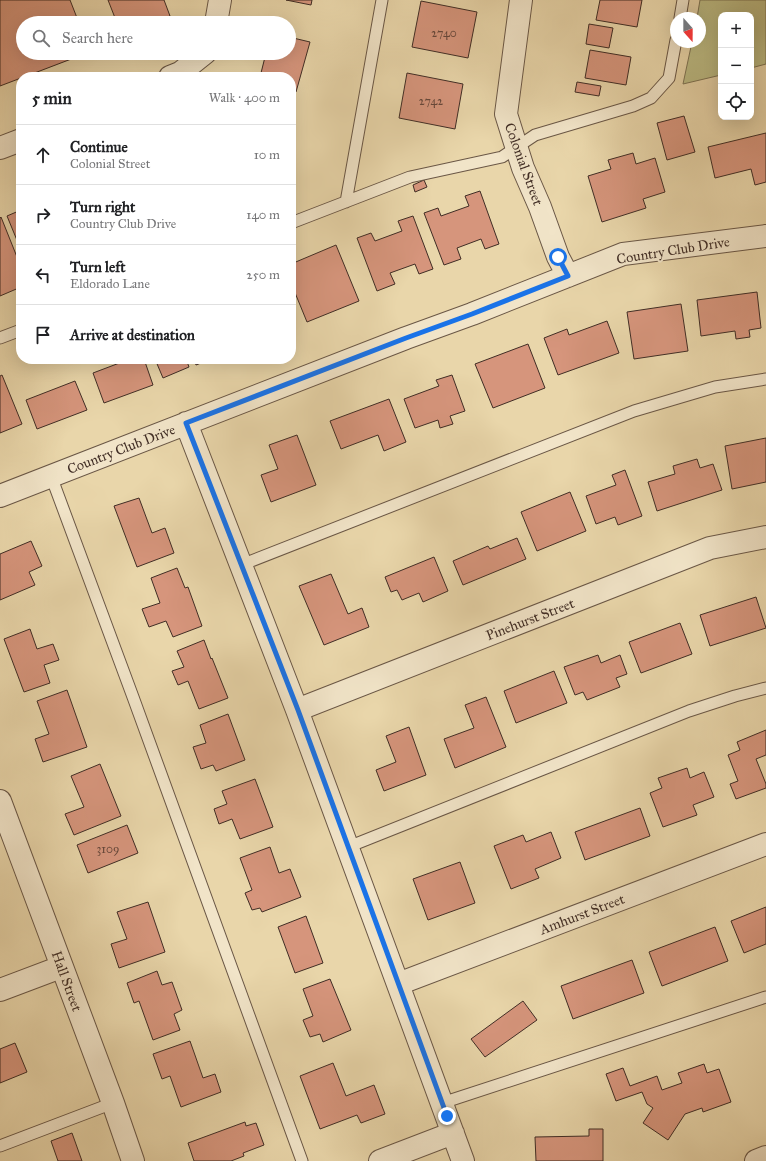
<!DOCTYPE html>
<html lang="en">
<head>
<meta charset="utf-8">
<style>
	:root { --surface:#fff; --page:#f6f6f6; --text:#202124; --muted:#757577; --line:#e0e0e0 }
	body { margin:0; font-family:"IM FELL Great Primer",serif; background:var(--page); color:var(--text) }
	.controls { position:absolute; right:12px; top:12px; display:grid; overflow:hidden; border-radius:8px; box-shadow:0 4px 16px #0002 }
	.controls button { width:36px; height:36px; display:grid; place-items:center; padding:0; border:0; border-bottom:1px solid var(--line); background:var(--surface); color:var(--text); font:20px sans-serif }
	.compass { position:absolute; left:670px; top:12px; width:36px; height:36px; border-radius:50%; background:var(--surface); box-shadow:0 4px 16px #0002; rotate:159deg }
	.stop { position:absolute; width:12px; height:12px; margin:-9px; border:3px solid #1a73e8; border-radius:50%; background:#fff }
	.stop.end { background:#1a73e8; border-color:#fff; box-shadow:0 1px 4px #0008 }
	.list { margin:0; padding:0; list-style:none }
	h2 { display:flex; justify-content:space-between; align-items:center; height:52px; margin:0; padding:0 16px; font-size:17px }
	h2 small { font-size:13px; font-weight:400; color:var(--muted) }
	.list li { display:grid; grid-template-columns:26px 1fr auto; gap:12px; align-items:center; box-sizing:border-box; height:60px; padding:0 16px; border-top:1px solid var(--line) }
	.list b { display:block; font-size:15px; white-space:nowrap }
	.list p { margin:0; font-size:13px; white-space:nowrap; color:var(--muted) }
	.list em { font-size:13px; font-style:normal; color:var(--muted) }
	.icon { flex:none; width:22px; height:22px; fill:none; stroke:currentColor; stroke-width:2; stroke-linecap:round; stroke-linejoin:round }
	.map { position:relative; flex:none; width:766px; height:1161px; overflow:hidden }
	.search { position:absolute; background:var(--surface); box-shadow:0 4px 16px #0002; left:16px; top:16px; width:280px; height:44px; display:flex; align-items:center; gap:10px; box-sizing:border-box; padding:0 14px; border-radius:22px; color:var(--muted); font-size:15px }
	.panel { position:absolute; background:var(--surface); box-shadow:0 4px 16px #0002; left:16px; top:72px; width:280px; height:292px; border-radius:16px }
	.map>svg:first-child { display:block }
</style>
</head>
<body>
<div class="map">
<svg width="766" height="1161" viewBox="0 0 766 1161">
	<rect width="100%" height="100%" fill="#e9d6aa"/>
	<filter id="stains"><feTurbulence type="fractalNoise" baseFrequency=".005" numOctaves="4"/><feColorMatrix values="0 0 0 0 .2 0 0 0 0 .09 0 0 0 0 .02 0 0 0 .5 -.17"/></filter>
	<radialGradient id="worn" r=".72"><stop offset=".6" stop-color="#630" stop-opacity="0"/><stop offset="1" stop-color="#630" stop-opacity=".3"/></radialGradient>
	<!-- green -->
	<path fill="#bcbc85" stroke="#7e7455" d="M700,0h66v64l-15,4v-53h-30v60l-38,9 9,-42h8v-24h-3z"/>
	<!-- building -->
	<path fill="#d6957c" stroke="#402d25" d="M0,0h70l9,23h-56v30h64l-63,24h-3v1l-21,8z
		M108,0h56l6,16 -17,7h-36z
		M286,0h26l-1,5z
		M600,0h42l-5,27 -41,-7z
		M421,1l56,11 -9,46 -56,-11z
		M589,24l24,4 -4,20 -23,-4z
		M289,37l21,5 -14,50 -5,-1v-14h-31l6,-24h23z
		M590,50l41,7 -5,28 -41,-7z
		M407,73l56,11 -8,45 -56,-11z
		M577,82l24,4 -2,10 -24,-4z
		M684,116l11,36 -28,8 -10,-37z
		M766,133v49l-11,3 -4,-16 -36,9 -7,-31z
		M633,153l3,11 19,-6 10,34 -22,7 3,9 -44,14 -14,-46 23,-7 -3,-9z
		M424,180l3,7 -12,5 -2,-7z
		M480,191l19,53 -14,5 -4,-10 -24,9 4,11 -17,6 -20,-52 14,-5 3,8 28,-10 -4,-10z
		M21,210v40l-14,-34z
		M413,216l20,53 -14,5 -4,-10 -25,9 5,11 -18,7 -20,-53 14,-5 4,8 27,-10 -4,-10z
		M1,217l20,50v20l-21,9v-78z
		M336,245l23,56 -52,21 -16,-39v-19z
		M757,292l4,36 -12,2 1,7 -14,2 -1,-8 -34,5 -4,-36z
		M681,304l7,47 -54,8 -7,-47z
		M607,321l12,32 -61,22 -14,-37 23,-9 2,6z
		M528,344l17,44 -52,20 -18,-44z
		M130,359h14l9,26 -49,18 -11,-30z
		M155,359h31l3,8 -26,11z
		M194,359h17l-15,6z
		M2,375l20,49 -22,9v-57z
		M452,375l13,36 -15,5 3,8 -13,4 -2,-8 -23,8 -11,-29 35,-13 -3,-6z
		M75,381l12,29 -50,19 -11,-29z
		M389,399l17,43 -22,9 -6,-16 -37,14 -11,-28z
		M297,435l19,50 -45,17 -10,-27 17,-6 -9,-24z
		M766,438v44l-34,7 -7,-43z
		M697,459l3,9 13,-4 9,26 -65,21 -9,-29 27,-8 -2,-8z
		M625,470l17,46 -24,9 -3,-8 -19,7 -10,-28 30,-11 -4,-10z
		M570,492l16,39 -49,20 -16,-39z
		M139,498l13,35 13,-5 9,25 -37,14 -23,-61z
		M517,538l9,21 -63,26 -10,-24 35,-15 2,3z
		M31,541l11,25 -13,6 6,13 -35,15v-46z
		M434,557l14,34 -25,11 -4,-9 -17,7 -5,-10 -6,2 -6,-15z
		M177,568l8,20 3,-1 14,39 -29,11 -7,-16 -17,6 -7,-18 18,-6 -9,-25z
		M331,574l17,40 14,-6 7,19 -45,18 -25,-59z
		M756,597l10,31 -56,18 -10,-31z
		M680,623l12,31 -51,19 -12,-31z
		M30,629l7,20 16,-5 6,16 -15,5 6,18 -26,9 -20,-53z
		M204,640l7,19 1,-1 16,40 -29,11 -11,-28 -10,4 -6,-14 12,-4 -7,-16z
		M598,655l3,8 19,-8 7,19 -11,4 4,9 -33,13 -4,-8 -8,3 -11,-28z
		M554,671l13,32 -51,20 -12,-32z
		M67,690l20,57 -44,15 -8,-23 14,-5 -12,-33z
		M486,697l20,50 -51,21 -11,-29 30,-11 -9,-23z
		M228,714l17,46 -29,11 -3,-6 -12,4 -8,-22 13,-4 -6,-18z
		M409,727l17,48 -42,16 -8,-21 20,-8 -10,-26z
		M766,730v25l-10,4 10,25v4l-30,11 -6,-15 8,-3 -10,-26 12,-5 -3,-8z
		M100,764l21,52 -47,19 -9,-21 19,-7 -13,-31z
		M687,768l3,10 14,-6 10,25 -21,8 4,10 -34,12 -13,-34 12,-5 -4,-10z
		M255,779l18,48 -33,12 -8,-20 -13,5 -5,-15 13,-5 -5,-13z
		M640,808l10,28 -65,24 -10,-28z
		M127,825l11,28 -50,20 -11,-28z
		M551,832l10,26 -26,11 4,9 -28,11 -17,-43 29,-11 3,7z
		M270,847l9,26 11,-4 11,28 -39,15 -2,-4 -8,2 -7,-17 7,-3 -12,-32z
		M460,862l15,41 -47,17 -15,-41z
		M148,902l17,50 -46,16 -8,-24 16,-5 -10,-27z
		M766,907v37l-22,9 -13,-32z
		M306,916l17,47 -28,10 -17,-46z
		M715,927l13,34 -66,25 -13,-34z
		M632,960l12,33 -71,26 -12,-33z
		M157,971l5,14 10,-3 10,28 -8,4 6,16 -27,10 -14,-39 -5,2 -7,-20z
		M330,979l21,51 -28,12 -3,-8 -10,3 -7,-17 10,-4 -10,-27z
		M523,1001l14,19 -52,37 -14,-18z
		M190,1041l13,37 12,-4 6,18 -40,15 -11,-31 -8,3 -9,-25z
		M15,1043l12,29 -27,11v-34z
		M333,1063l13,33 28,-11 11,29 -24,9 -4,-8 -37,14 -20,-53z
		M704,1064l3,9 12,-4 12,33 -28,10 -1,-4 -17,6 -17,26 -25,-17 10,-15 -6,-4 -5,-12 -26,9 -10,-27 17,-6 7,18 27,-10 5,14 20,-7 -4,-10z
		M245,1122l1,4 10,-3 8,22 -21,8 1,3 -13,5h-37l-6,-18z
		M589,1129h14v32h-67l-1,-24 54,-1z
		M72,1133l10,28h-24l-7,-20z"/>
	<g fill="none" stroke-linecap="round" stroke-linejoin="round">
		<defs>
			<path id="service" d="M680,18l3,-18
				M346,202l36,-202
				M291,223l119,-46 92,-20 33,-22 98,-29 18,-8 18,-20 7,-38
				M0,338l21,-8
				M51,476l82,221 169,464
				M241,565l393,-154 81,-24 51,-8
				M348,847l341,-136 46,-15 31,-8
				M442,1103l324,-106
				M0,1146l113,-43"/>
			<path id="minor" d="M521,0l-15,114 17,54 17,39 18,50 10,19
				M216,23l4,-23
				M170,77l10,-4 25,-20
				M0,148l21,-8
				M186,423l111,287 166,451
				M0,496l406,-158 66,-24 151,-60 143,-18
				M297,710l413,-162 56,-11
				M398,984l368,-140
				M0,990l61,-23
				M380,1161l73,-28
				M756,1161l10,-4"/>
			<path id="tertiary" d="M0,801l113,302 20,58"/>
		</defs>
		<!-- service casing -->
		<use href="#service" stroke="#6a5746" stroke-width="13"/>
		<!-- minor casing -->
		<use href="#minor" stroke="#6a5746" stroke-width="24"/>
		<!-- tertiary casing -->
		<use href="#tertiary" stroke="#6a5746" stroke-width="24"/>
		<!-- service -->
		<use href="#service" stroke="#f1e4c8" stroke-width="11"/>
		<!-- minor -->
		<use href="#minor" stroke="#f1e4c8" stroke-width="22"/>
		<!-- tertiary -->
		<use href="#tertiary" stroke="#f1e4c8" stroke-width="22"/>
	</g>
	<g fill="none" stroke-linecap="round" stroke-linejoin="round">
		<!-- route -->
		<path stroke="#1a73e8" stroke-width="5" d="M447,1116l-149,-406 -112,-287 220,-85 66,-24 96,-38 -10,-19"/>
	</g>
	<g text-anchor="middle" stroke-width="4" stroke-linejoin="round" paint-order="stroke">
		<!-- number labels -->
		<g font-size="12" fill="#66473b">
			<text x="444" y="37">2740</text>
			<text x="431" y="105">2742</text>
			<text x="108" y="853">3109</text>
		</g>
		<!-- street labels -->
		<g font-size="14" fill="#402d25" stroke="#f1e4c8">
			<text transform="translate(524 164) rotate(70)" y="5">Colonial Street</text>
			<text transform="translate(673 250) rotate(-9)" y="5">Country Club Drive</text>
			<text transform="translate(121 449) rotate(-21)" y="5">Country Club Drive</text>
			<text transform="translate(530 619) rotate(-21)" y="5">Pinehurst Street</text>
			<text transform="translate(582 914) rotate(-21)" y="5">Amhurst Street</text>
			<text transform="translate(67 981) rotate(70)" y="5">Hall Street</text>
		</g>
	</g>
	<rect width="100%" height="100%" filter="url(#stains)"/>
	<rect width="100%" height="100%" fill="url(#worn)"/>
</svg>
<div class="controls">
<button>+</button>
<button>−</button>
<button><svg class="icon" aria-label="locate" viewBox="0 0 24 24"><circle cx="12" cy="12" r="6"/><path d="M12 2v4M12 18v4M2 12h4M18 12h4"/></svg></button>
</div>
<svg class="compass" viewBox="-18 -18 36 36"><path d="M0-13l5 13h-10z" fill="#e53935"/><path d="M0 13l5-13h-10z" fill="#757577"/></svg>
<div class="stop" style="left:558px;top:257px"></div>
<div class="stop end" style="left:447px;top:1116px"></div>
<div class="search"><svg class="icon" aria-label="search" viewBox="0 0 24 24"><circle cx="10" cy="10" r="6"/><path d="M15 15l6 6"/></svg>Search here</div>
<section class="panel">
<h2>5 min<small>Walk · 400 m</small></h2>
<ul class="list">
<li><svg class="icon" aria-label="ahead" viewBox="0 0 24 24"><path d="M12 20V5M6 11l6-6 6 6"/></svg><div><b>Continue</b><p>Colonial Street</p></div><em>10 m</em></li>
<li><svg class="icon" aria-label="right" viewBox="0 0 24 24"><path d="M7 20v-9h11M14 6l5 5-5 5"/></svg><div><b>Turn right</b><p>Country Club Drive</p></div><em>140 m</em></li>
<li><svg class="icon" aria-label="left" viewBox="0 0 24 24"><path d="M17 20v-9H6M10 6l-5 5 5 5"/></svg><div><b>Turn left</b><p>Eldorado Lane</p></div><em>250 m</em></li>
<li><svg class="icon" aria-label="arrive" viewBox="0 0 24 24"><path d="M6 21V4h12l-3 4 3 4H6"/></svg><div><b>Arrive at destination</b></div></li>
</ul>
</section>
</div>
</body>
</html>
